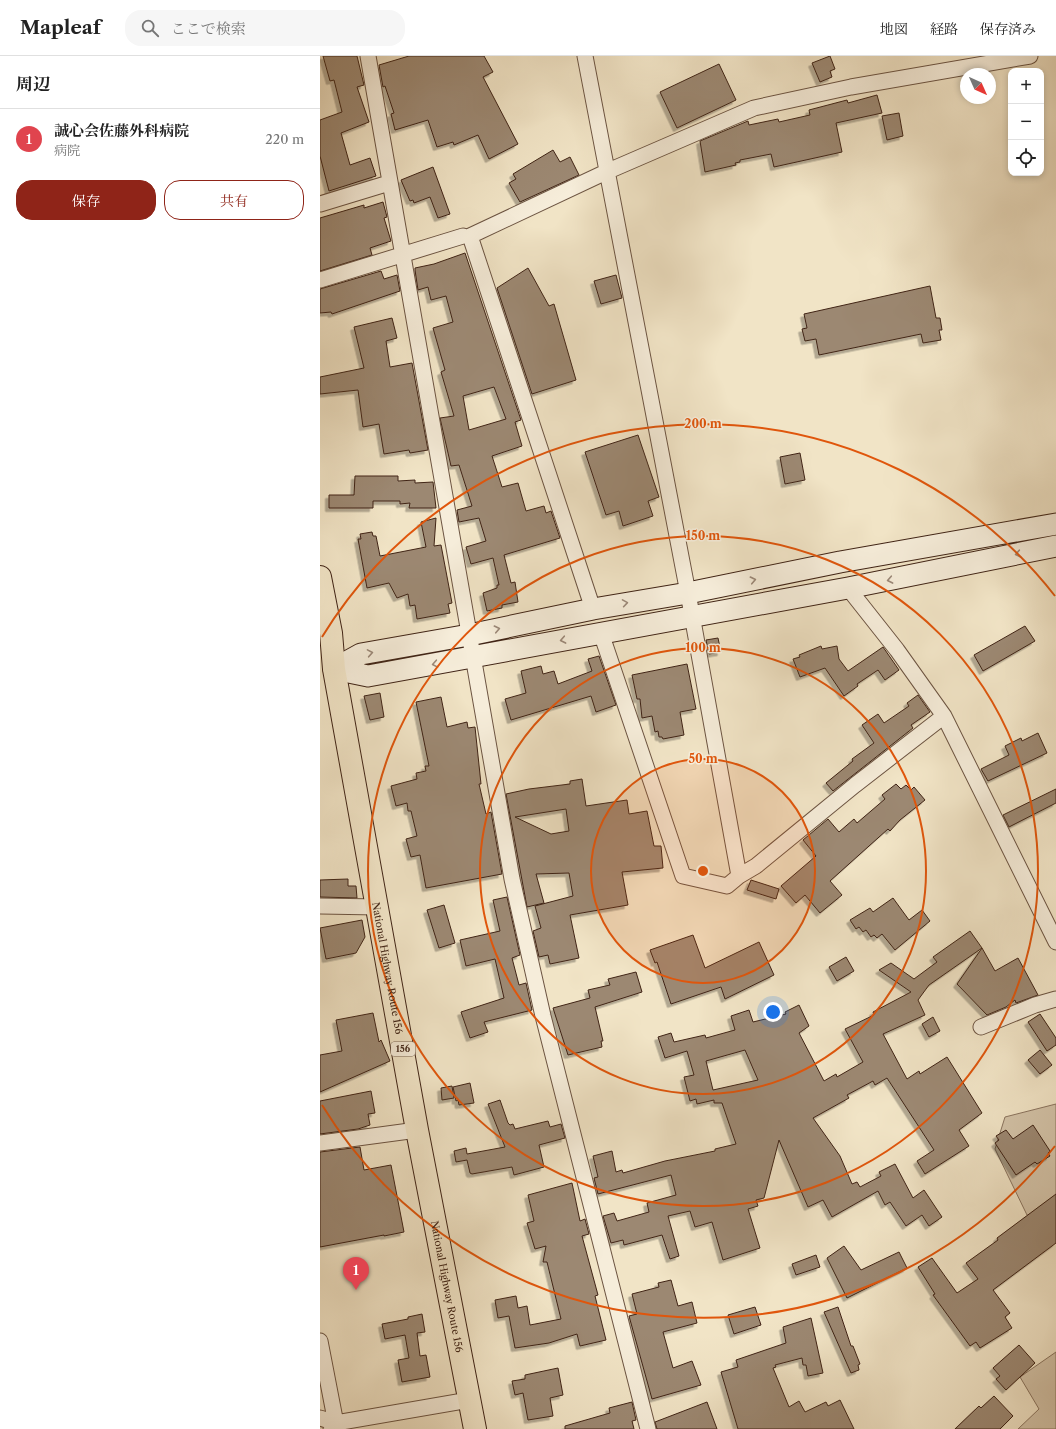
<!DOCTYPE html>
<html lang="ja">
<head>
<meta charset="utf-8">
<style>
	:root { --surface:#fff; --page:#f6f6f6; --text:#222; --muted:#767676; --line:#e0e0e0; --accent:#8f2418 }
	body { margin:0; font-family:"Libre Caslon Text","Noto Serif JP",serif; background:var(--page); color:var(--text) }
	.controls { position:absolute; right:12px; top:12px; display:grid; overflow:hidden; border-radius:8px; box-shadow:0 2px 6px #0003 }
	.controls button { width:36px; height:36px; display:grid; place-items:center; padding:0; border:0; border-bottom:1px solid var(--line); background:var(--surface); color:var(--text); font:20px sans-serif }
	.compass { position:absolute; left:640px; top:12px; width:36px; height:36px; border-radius:50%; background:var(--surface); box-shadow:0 2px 6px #0003; rotate:135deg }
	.you { position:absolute; left:453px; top:956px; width:14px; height:14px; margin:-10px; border:3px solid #fff; border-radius:50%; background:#1a73e8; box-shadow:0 0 0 6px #1a73e833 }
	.badge { display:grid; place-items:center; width:26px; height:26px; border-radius:50%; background:var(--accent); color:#fff; font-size:13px; font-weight:700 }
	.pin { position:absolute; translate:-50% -33px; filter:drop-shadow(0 1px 2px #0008) }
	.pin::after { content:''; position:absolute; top:21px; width:14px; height:12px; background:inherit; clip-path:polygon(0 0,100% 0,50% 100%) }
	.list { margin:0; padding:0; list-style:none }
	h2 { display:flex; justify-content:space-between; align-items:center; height:52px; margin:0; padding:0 16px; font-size:17px }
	h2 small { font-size:13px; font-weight:400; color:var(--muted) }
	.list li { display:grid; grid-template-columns:26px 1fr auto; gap:12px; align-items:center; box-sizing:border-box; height:60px; padding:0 16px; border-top:1px solid var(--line) }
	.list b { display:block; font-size:15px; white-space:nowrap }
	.list p { margin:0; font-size:13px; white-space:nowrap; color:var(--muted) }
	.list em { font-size:13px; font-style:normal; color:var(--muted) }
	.actions { display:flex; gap:8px; padding:12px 16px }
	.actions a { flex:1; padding:9px 0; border:1px solid var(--accent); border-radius:16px; text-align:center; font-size:14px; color:var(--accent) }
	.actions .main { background:var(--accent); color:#fff }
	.icon { flex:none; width:22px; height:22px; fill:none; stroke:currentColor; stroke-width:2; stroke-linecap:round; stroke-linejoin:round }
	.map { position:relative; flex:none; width:736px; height:1373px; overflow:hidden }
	header { display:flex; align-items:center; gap:24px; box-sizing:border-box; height:56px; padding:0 20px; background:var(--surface); border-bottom:1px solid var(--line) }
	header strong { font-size:19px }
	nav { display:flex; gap:22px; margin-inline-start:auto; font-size:14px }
	.search { width:280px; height:36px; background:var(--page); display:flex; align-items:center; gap:10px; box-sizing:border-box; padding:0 14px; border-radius:16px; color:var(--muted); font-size:15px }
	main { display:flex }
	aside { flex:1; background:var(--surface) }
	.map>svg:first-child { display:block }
</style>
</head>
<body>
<header>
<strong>Mapleaf</strong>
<div class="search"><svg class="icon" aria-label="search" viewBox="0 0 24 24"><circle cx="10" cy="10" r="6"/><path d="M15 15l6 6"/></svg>ここで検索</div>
<nav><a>地図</a><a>経路</a><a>保存済み</a></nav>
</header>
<main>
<aside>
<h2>周辺<small></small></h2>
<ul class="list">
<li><span class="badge" style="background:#e0444e">1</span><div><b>誠心会佐藤外科病院</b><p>病院</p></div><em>220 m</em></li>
</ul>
<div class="actions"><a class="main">保存</a><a>共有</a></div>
</aside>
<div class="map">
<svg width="736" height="1373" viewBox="0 0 736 1373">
	<defs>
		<filter id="shadow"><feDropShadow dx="-3.5" dy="3.5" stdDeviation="0" flood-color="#0004"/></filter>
	</defs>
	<rect width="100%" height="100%" fill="#f1e4c6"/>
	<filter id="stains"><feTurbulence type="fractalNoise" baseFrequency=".005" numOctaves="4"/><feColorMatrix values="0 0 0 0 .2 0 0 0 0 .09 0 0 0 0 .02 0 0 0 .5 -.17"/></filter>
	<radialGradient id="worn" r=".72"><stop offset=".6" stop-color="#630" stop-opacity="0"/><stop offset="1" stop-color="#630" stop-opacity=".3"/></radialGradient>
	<!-- green -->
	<path fill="#d3c3a8" stroke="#8a745f" d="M736,1048v118l-8,2 -21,-9 -32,-66 10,-32z
		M736,1296v77h-38l21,-20 -19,-32z"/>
	<!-- building -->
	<path fill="#9c8872" stroke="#402416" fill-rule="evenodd" filter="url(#shadow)" d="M3,0h34l7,29 -7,2 12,35 -28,11 9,32 20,-7 6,18 -47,15 -9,-35v-36l22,-8 -8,-32 -4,1z
		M89,0h75l9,16 -10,5 35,67 -29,15 -11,-24 -24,10 -1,-3 -16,5 -9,-27 -33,10 -4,-16 3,-1 -9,-27 -2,1 -4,-22z
		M510,0l5,13 -5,2 2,6 -12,5 -8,-19z
		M399,8l17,36 -59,28 -17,-36z
		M557,39l5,18 -46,10 6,29 -68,15 -3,-13 -31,6v2l-5,1 1,2 -31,7 -5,-31 48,-20 1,4 29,-6 1,3 31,-7 -1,-5 38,-10 1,3z
		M579,57l4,23 -16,4 -5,-24z
		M233,94l7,12 10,-5 9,18 -59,27 -11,-19 7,-4 -3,-5z
		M113,111l17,47 -12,4 -8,-21 -16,6 -1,-3 -3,1 -9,-21z
		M63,146l4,15 -3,1 7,23 -21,7 2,7 -52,16v-53l44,-13v3z
		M145,197l56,167 -6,2 7,24 -30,10 10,31 16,-4 8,28 18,-5 2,7 5,-2 9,27 -56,17 7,28 4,-1 3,20 -16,3v3l-15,3 -4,-18 14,-5v-3h2l-6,-27 -22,6 -5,-17 20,-6 -7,-23 -20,4 -2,-12 15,-4 -13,-41 -8,1 -11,-48 14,-2 -13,-44 4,-2 -12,-42 20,-6 -7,-26 -15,4 -3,-13 -10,3 -3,-20v-2l19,-4zM174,331l12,32 -37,11 -6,-34z
		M208,212l21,38 5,-2 22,76 -44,14 -35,-106z
		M61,215l3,8 13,-4 3,16 -68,23 -1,-2 -11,1v-24z
		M296,219l6,23 -21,6 -7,-23z
		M610,230l6,32h4l2,12h-3l2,10 -18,3 -2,-9 -102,21 -3,-16 -11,2 -3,-12 5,-1 -3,-14z
		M72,262l5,20 -11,3 4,26 22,-4 16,87 -18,3 -1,-3 -25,4 -5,-30 -16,3 -5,-37 -38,4v-17l44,-9 -10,-41z
		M318,379l21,62 -11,4 5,15 -30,10 -4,-15 -13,4 -21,-63z
		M480,397l5,27 -20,4 -5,-27z
		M35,420h43v5l17,-1v3l18,-1 3,26h-27l1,-5 -10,1v-3h-27v7h-44v-13h25z
		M116,462l-2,28 7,-1 11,58 -4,1 2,9 -33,6 -2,-14 -5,1 -2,-12 -11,4 -8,-15 -22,5 -9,-49h3l-1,-5 12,-2 1,4h3l4,20 46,-9 -5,-25z
		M705,570l10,15 -52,30 -9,-16z
		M398,582l3,14 -12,2 -3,-14z
		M501,590l1,3 15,-3 2,13 9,12 35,-24 16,23 -14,10 -7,-10 -21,14 1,2 -14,10 -19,-28 -25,9 -7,-18 7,-2 -1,-2z
		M279,600l17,49 -20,7 -5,-16 -80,24 -6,-21 21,-6 -5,-22 20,-5 2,8 11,-3 4,13 34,-13 -4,-12z
		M367,608l9,45 -16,3 4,23 -21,4 -1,-2h-3l-1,-6 -3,1 -3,-16 -10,2 -2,-19h-3l-5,-24z
		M60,637l4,24 -14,3 -6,-24z
		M598,639l12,17 -19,13 2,3 -80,63 -7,-8 27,-22 -1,-2 22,-16 -12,-18 16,-11 6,9 25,-17 -2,-3z
		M121,641l6,30 20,-5 1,6 7,-1 6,57h-2l7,30 5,-2 11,62 -76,14 -6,-33 -9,2 -5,-18 11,-3 -6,-25h-3l-1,-8 -11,3 -5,-20 26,-7 -1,-6 10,-2 -1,-5h4l-13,-64z
		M718,677l9,20 -59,28 -7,-12 28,-14 -4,-9 16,-8 1,3z
		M262,723l4,27 41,-6 2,14 18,-3 7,35h7l2,22 -41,4 6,33 -58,10 9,43 -29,6 -2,-9 -9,2 -6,-26 8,-3 -6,-22 38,-10 -4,-23 -33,1 8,29 -17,4 -21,-113 23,-5 41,-5v-3zM246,753l3,22 -18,3 -36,-17z
		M576,728l5,5 5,-4 5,5 3,-3 11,13 -25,20 -10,11 -2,-2 -58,52 12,14 -22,18 -15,-18 -9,8 -15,-17 35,-30 -13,-16 25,-21 11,13 15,-13 3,4 28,-24 -3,-4z
		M736,733v14l-47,24 -6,-12z
		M28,823v7h8l1,12 -37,-1v-17z
		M431,824l28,9 -3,10 -29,-9z
		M187,841l13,58 -8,3 7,27 7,-2 6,27 -48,12 4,10 -18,6 -9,-26 43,-14 -9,-39 -29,7 -6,-26 40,-9 -7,-31z
		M573,842l16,22 13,-10 8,11 -35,29 -13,-16 -5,4 -3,-3 -3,2 -5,-7 -3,2 -4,-5 -3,2 -6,-9 20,-12 3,4z
		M124,849l11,38 -16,5 -12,-38z
		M42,864l3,17 -9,16 -30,6 -6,-31z
		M650,875l12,17 13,23 23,-13 20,37 -22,8 -1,-3 -9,7 -19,8 -30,-31 25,-36 -53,37 -11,15 7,15 -42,19 24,45 12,-8 1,3 27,-17 35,56 -23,17 10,16 -44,28 -8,-13 17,-11 -47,-72 -12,7 -2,-4 -26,14 2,3 -36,20 27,38 12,28 5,-2 3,5 21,-11 -2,-4 16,-8 18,34 11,-8 18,27 -13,9 -7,-11 -16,11 -16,-24 -5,3 -7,-14 -46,26 -9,-17 -15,7 -29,-67 -15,58 -8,2 2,6 -10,3 12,39 -37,12 -11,-38 -17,5 -5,-16 -22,5 11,40 -9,3 -8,-24 -38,10 -1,-5 -12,3 -8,-27 11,-3 3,8 32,-9 -2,-9 29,-8 -5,-20 -73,19 -4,-16 4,-1 -5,-21 19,-5 4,21 6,-2 1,3 42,-12 50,-10v-2l21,-5 -14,-41h-8v-3l-17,4 -1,-5 -6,2 -6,-24 10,-2 -7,-24 -22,7 -7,-21 13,-4 3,9 31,-7 1,3 29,-8 -4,-14 18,-6 4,12 33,-8 -1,-2 14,-7 10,21 -10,7 25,48 12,-7 1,3 26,-15 -18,-33 29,-14 -1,-3 38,-20 -32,-22 12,-7 23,16 23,-17 -4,-5zM425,994l13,30 -45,10 -7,-29z
		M373,879l12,33 54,-26 15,33 -49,24 -4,-12 -50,17 -14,-42 -2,1 -5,-13z
		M526,901l8,14 -17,10 -8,-14z
		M316,916l6,20 -47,15 8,34h-2l1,6 -34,8 -15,-47 37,-10 -2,-8 22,-5 -2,-6z
		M53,957l6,29 2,-2 9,21 -70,31v-37l22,-4 -6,-31z
		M720,958l16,24v7l-9,6 -19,-29z
		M613,961l7,14 -11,6 -7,-13z
		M720,994l12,15 -12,9 -12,-14z
		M150,1027l4,20 -15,2 -1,-5 -2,1 -3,-14z
		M132,1030l2,12 -12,2 -1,-12z
		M51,1035l4,22 -7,1 2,11 -12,4 -38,5v-33z
		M180,1044l8,23 2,2 3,-1 2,5 33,-8 2,6 11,-3 4,14 -26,7 5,22 -30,8 -2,-8 -40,7 -2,-1 -3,-13 -11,2 -2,-11 12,-3 1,6 38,-7 -17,-43z
		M713,1069l17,26 -2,2 2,3 -13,8 -2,-2 -19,13 -21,-32 4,-3 -3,-4 10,-6 7,9z
		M40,1091l4,23 27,-5 13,67 -20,4v-1l-64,12v-95z
		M252,1127l8,38 5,-2 4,15 -7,2 16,59 -3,1 11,44 -26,6 -3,-12 -28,9 -34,5 -6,-32 -11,2 -3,-18 21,-4 2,12 9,-2 3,19 31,-6 -14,-57h-4l3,-16 -11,3 -8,-26 7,-2 -6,-26z
		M736,1138v49l-63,47 17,23 -5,4 7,11 -32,20 -4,-6 -6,4 -37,-51 2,-1 -17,-27 14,-9 25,35 21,-14 -12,-16 32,-23 -1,-2z
		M524,1190l17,24 38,-18 8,16 -60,30 -20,-40z
		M496,1199l4,12 -24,8 -4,-11z
		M351,1224l7,26 14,-4 5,21 -34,9 10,36 19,-7 9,24 -49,14 -23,-83 8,-2 -5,-20 27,-7 -1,-4z
		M435,1251l6,18 -27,9 -6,-19z
		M518,1251l13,39h2l7,18 -2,1 1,5 -8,3 -27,-61z
		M102,1258l3,18 -8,1 3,23 6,-1 4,22 -28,5 -4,-22 11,-2 -4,-23 -20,4 -3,-15 26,-5v-2z
		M491,1262l12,55 -15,3 -2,-11h-3l-1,-7 -27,7 1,2 -3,1 16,39 10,-6 6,11 21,-10 2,4 12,-6 14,29h-116l-17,-57 17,-5 -2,-7 50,-17 -3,-16z
		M699,1289l16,18 -29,27 -10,-11 4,-3 -7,-8z
		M238,1312l5,27 -13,3 3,18 -25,4 -5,-27 -8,2 -3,-14 13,-2v-4z
		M674,1340l19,20 -13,13h-45l24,-23 2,2z
		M312,1346l4,18 -4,1 2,8h-69v-3l45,-13 -1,-5z
		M387,1346l10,27h-60l-2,-7z"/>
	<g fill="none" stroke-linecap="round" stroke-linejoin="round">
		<defs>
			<path id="street" d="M48,0l144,823 31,137 105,413
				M265,0l103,537 51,283
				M0,148l69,-21
				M0,224l143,-44
				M528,532l49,62 47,66 112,226
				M273,553l-123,-373 136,-64 148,-64 97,-21 179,-31
				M281,577l82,243 44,10 12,-10 17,-10 99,-81 89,-69
				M0,850l58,1
				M661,971l54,-22 21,-6
				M0,1087l97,-13
				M0,1285l17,88
				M0,1362l16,5
				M11,1373l5,-6 133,-23"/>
			<path id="secondary" d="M14,613l27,-15 108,-19 124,-26 95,-16 152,-31 216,-38
				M14,613l34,7 480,-88 208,-42"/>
			<g id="highway">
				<path id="s1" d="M0,521l11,56 3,36 83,461 58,299"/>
			</g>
		</defs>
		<!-- street casing -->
		<use href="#street" stroke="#6c5442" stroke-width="17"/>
		<!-- secondary casing -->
		<use href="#secondary" stroke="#402416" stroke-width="23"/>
		<!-- highway casing -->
		<use href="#highway" stroke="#402416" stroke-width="24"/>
		<!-- street -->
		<use href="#street" stroke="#f6edda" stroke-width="15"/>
		<!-- secondary -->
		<use href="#secondary" stroke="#f6edda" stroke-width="21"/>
		<!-- highway -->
		<use href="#highway" stroke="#f1e4c6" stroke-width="22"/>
	</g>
	<!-- one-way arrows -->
	<defs><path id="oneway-chevron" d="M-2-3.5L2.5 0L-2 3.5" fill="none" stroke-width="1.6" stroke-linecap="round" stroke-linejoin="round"/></defs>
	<g stroke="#9b8878">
		<use href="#oneway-chevron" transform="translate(698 498) rotate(169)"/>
		<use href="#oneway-chevron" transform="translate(433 524) rotate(-12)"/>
		<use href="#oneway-chevron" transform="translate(570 524) rotate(169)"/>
		<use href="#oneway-chevron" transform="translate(305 547) rotate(-9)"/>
		<use href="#oneway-chevron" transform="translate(177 573) rotate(-12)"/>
		<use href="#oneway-chevron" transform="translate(243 584) rotate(169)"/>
		<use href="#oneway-chevron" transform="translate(50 597) rotate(-10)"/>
		<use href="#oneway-chevron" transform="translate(115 608) rotate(170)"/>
	</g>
	<!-- distance rings -->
	<circle cx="383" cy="815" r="112" fill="#e0560c" fill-opacity=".12"/>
	<g fill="none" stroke="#e0560c" stroke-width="2">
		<circle cx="383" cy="815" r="112"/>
		<circle cx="383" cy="815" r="223"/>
		<circle cx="383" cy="815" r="335"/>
		<path d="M735 1090A447 447 0 0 1 2 1049M2 581A447 447 0 0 1 735 540"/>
	</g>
	<g text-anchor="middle" stroke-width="3" stroke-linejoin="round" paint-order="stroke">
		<!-- shield labels -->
		<rect fill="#f6edda" stroke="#776051" stroke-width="1" x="71" y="986" width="24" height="14" rx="3"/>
		<g font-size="9" font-weight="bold" fill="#402416">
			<text x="83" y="996">156</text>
		</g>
		<!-- street labels -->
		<g font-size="10" fill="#402416" stroke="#f6edda">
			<text dy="4" stroke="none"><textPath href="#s1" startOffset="397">National Highway Route 156</textPath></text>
			<text dy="4" stroke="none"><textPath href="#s1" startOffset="721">National Highway Route 156</textPath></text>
		</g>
	</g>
	<circle cx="383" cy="815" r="6" fill="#e0560c" stroke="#f6edda" stroke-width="2"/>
	<g font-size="12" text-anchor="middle" font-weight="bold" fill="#e0560c" stroke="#f6edda" stroke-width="3" stroke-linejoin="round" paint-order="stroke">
		<text x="383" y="372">200 m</text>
		<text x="383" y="484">150 m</text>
		<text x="383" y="596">100 m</text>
		<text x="383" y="707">50 m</text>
	</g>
	<rect width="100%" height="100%" filter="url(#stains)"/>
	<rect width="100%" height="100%" fill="url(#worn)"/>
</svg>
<div class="controls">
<button>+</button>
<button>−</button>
<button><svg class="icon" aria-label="locate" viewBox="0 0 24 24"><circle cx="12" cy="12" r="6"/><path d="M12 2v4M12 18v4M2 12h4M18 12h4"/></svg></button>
</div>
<svg class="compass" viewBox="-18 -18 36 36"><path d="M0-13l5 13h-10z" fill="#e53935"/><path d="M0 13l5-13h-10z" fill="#767676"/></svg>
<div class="you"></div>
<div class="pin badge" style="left:36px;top:1234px;background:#e0444e">1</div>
</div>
</main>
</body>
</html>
